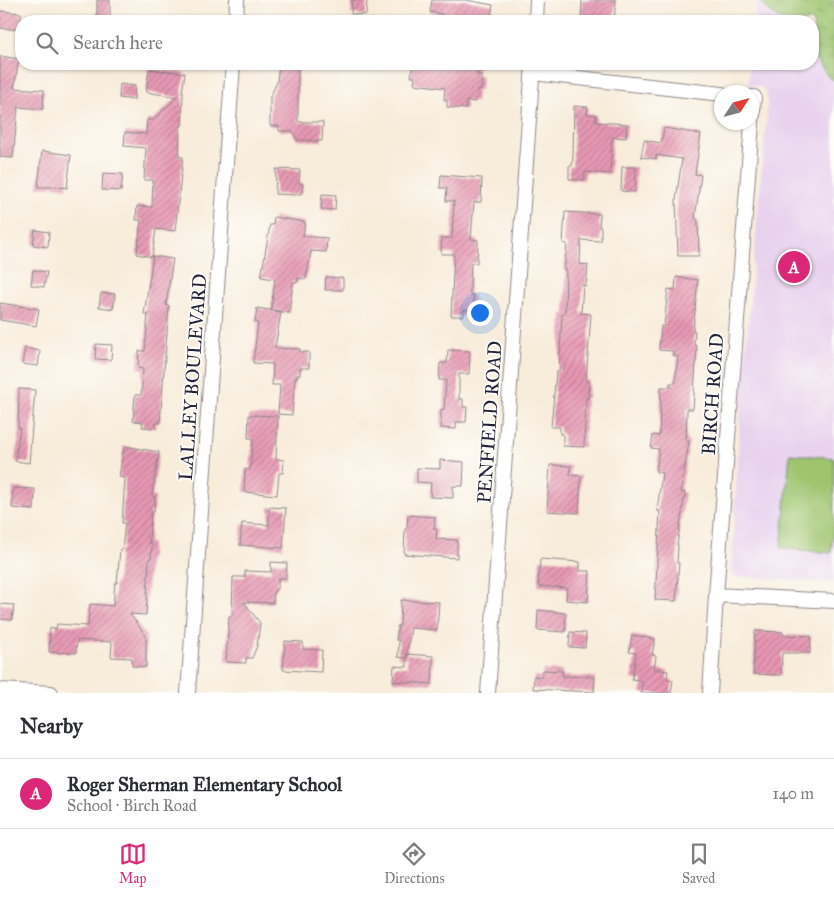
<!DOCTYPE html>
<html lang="en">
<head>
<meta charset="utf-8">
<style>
	:root { --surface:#fff; --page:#f2f2f3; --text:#2b2b33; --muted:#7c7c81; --line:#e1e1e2; --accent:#db2777 }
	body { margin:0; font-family:"IM FELL Great Primer",serif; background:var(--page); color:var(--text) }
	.compass { position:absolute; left:714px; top:85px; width:45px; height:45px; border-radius:50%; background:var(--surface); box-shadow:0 1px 4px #0004; rotate:54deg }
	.you { position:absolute; left:479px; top:312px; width:18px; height:18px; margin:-12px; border:4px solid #fff; border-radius:50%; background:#1a73e8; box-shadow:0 0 0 8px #1a73e833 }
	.badge { display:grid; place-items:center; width:32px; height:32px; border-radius:50%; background:var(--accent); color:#fff; font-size:16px; font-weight:700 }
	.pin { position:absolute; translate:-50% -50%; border:2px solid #fff; box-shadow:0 1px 5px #0006 }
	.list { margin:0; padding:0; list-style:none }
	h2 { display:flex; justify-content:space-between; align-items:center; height:65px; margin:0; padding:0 20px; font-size:21px }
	h2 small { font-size:16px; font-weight:400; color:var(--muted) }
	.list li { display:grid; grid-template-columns:32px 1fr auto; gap:15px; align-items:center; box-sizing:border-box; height:70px; padding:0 20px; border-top:1px solid var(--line) }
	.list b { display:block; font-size:19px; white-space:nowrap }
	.list p { margin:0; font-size:16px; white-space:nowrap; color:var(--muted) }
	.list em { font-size:16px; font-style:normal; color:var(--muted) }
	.icon { flex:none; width:28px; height:28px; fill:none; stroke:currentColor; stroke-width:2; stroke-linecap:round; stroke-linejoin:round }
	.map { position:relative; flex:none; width:834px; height:693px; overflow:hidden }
	.search { position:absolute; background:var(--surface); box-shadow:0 1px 4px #0004; left:15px; right:15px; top:15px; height:55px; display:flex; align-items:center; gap:12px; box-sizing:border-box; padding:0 18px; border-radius:20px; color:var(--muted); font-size:19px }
	.sheet { height:135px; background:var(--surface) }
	nav { display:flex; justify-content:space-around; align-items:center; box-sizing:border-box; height:70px; border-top:1px solid var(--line); background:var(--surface); font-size:14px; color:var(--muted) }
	nav a { display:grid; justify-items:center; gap:2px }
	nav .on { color:var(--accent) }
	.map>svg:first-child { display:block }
</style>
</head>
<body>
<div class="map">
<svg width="834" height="693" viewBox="0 0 834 693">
	<defs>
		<pattern id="wetland-marsh" width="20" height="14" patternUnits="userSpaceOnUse" patternTransform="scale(1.25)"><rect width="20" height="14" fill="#9ec46e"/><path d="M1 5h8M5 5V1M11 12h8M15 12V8" fill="none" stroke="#88a860"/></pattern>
		<pattern id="building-hatch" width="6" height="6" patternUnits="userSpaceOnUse" patternTransform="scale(1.25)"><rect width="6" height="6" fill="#e899b4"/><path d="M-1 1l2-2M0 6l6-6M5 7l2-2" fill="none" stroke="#bc7c94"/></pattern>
	</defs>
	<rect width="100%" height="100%" fill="#fdfcf7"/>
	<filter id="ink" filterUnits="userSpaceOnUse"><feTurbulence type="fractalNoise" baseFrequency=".02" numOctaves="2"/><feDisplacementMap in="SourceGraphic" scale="10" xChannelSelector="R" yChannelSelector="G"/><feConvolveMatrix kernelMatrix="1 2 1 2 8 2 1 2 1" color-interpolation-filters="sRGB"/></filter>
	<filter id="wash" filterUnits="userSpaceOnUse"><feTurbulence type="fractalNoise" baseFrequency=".0096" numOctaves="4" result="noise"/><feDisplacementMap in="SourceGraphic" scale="20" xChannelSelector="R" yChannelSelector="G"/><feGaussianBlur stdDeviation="1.12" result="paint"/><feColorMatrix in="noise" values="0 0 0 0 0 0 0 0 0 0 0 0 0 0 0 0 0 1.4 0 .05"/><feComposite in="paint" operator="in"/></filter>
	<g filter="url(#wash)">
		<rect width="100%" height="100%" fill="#f8ecda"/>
		<!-- built -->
		<path fill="#e8d2ee" d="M758,0h76v583l-103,-7 10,-173 27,-302 -2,-8 -4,-6 -14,-2 2,-21h63v-43h-58z"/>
		<!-- grass -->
		<path fill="#9ec46e" stroke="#607354" d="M790,454l44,4v66l-3,29 -50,-5z"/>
		<!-- wetland -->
		<path fill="url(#wetland-marsh)" stroke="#607354" d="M762,0h72v80l-5,-2 -13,-19 -3,-38c-29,0 -30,4 -51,-17z"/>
		<g id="blocks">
			<!-- building -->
			<path fill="url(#building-hatch)" d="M97,0h13v20l-13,1z
				M352,0h15l-1,15 -15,-1z
				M432,0h34l27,5 -3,16h-49l1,-7 -12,-2z
				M582,0h34l-2,21h-33z
				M0,11l21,2v17l-21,-2z
				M0,56l19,3 -5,29 30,2 -1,19 -25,-2 -5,51 -13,-1z
				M279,64h19v58h25l-1,19 -25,-1 -5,-9h-13v-5h-9v-29l7,-15z
				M413,64h65l-1,11 5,1 -1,14h-4l-1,12 -10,-1v8l-19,-2v-7h-3l1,-12 -31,-4 1,-7h-4z
				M149,69l36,4 -3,19 1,-1 -1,35h-2l-1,31h4l-8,74 -19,-2 -4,28 -15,-3 4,-34h-5l1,-14 15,1 1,-27h-9l2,-32 -22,-2 1,-14 21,2 1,-14h6l24,-23 -31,-5z
				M120,84l15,2 -1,14 -15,-2z
				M574,106l14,1 -1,7 9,1v7l31,2 -1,14 -14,-1 -2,37 -25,-2 -1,8 -15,-1v-13h3l1,-10z
				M664,128l37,6 -6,40 6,1 -6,43 3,3 1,35h-21l-2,-56 6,-41 -26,-4v4l-15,-2 3,-17 17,3z
				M42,151l29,4 -4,33 -15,-2v1h-14z
				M622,167h14l-1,25 -14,-1z
				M276,169l24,1 -1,13 4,1 -1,9 -6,2 -21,-1z
				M103,173l20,1 -2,17 -19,-1z
				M441,175l41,3 -1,24h-7l-3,37 7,1 -1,23h-6l-1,24v8h4l-1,15h-9v6h-13l3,-62h-13l1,-16h10l2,-37h-8l1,-13h-7z
				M322,194l14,1 -1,15 -14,-1z
				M565,212l35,2 -1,13h2v14l-20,-1 -1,24 8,1 -2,21 -3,-1 -2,28 10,1 -5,67h3l-1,17 -2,-1 -2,50 -21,-1v-12h-3v-7h-9l5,-55h3l3,-58h3l1,-44h-2l3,-26 -4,-1z
				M274,217l31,5 -2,14 24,2 -1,14 -15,-1 -5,28 -8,-1 -1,5 -4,-1 -4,31 -18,-3 4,-31 -14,-2 9,-52h3z
				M35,230l14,2 -1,15 -15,-2z
				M153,256l20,3 -7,46 3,1 -9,117h-4v5l-14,-1 1,-5 -10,-1 2,-26h6l2,-26 -5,-1 1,-17h6l3,-37h-4z
				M33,270l14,2 -3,15 -13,-2z
				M326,277l17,1v12h-18z
				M676,277l22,3 -5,51h2l-1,13 3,3 -4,62h-6l-1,32h3l-8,51 4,1 -8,52h1l-1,18h2l-3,38 -21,-1 5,-89h-3l5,-38 -6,-1 3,-23 -8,-1 2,-13 6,1 2,-49h9v-4h5l3,-27h-5v-5l-14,-1 2,-24h3l4,-37 7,1z
				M101,293l14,1 -2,15 -14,-2z
				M0,303l39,6 -3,17 -36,-6z
				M257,308l24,4 -6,36 25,1v3h9v16h-9v7h-3v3h-2l-3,37 -14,-1 2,-29h-8l1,-21 -20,-1 5,-40 -3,-1z
				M96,344l16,1 -1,15 -16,-1z
				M25,348l15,3 -2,15 -16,-2z
				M448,350l22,1 -1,23h-10v25h4v8h4l-1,15h-10v7l-15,-1v-19l3,1 2,-30h-7l1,-17h7z
				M19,389l16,1 -6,73 -14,-2 5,-33h-2z
				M249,415l29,1 -2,43 8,1 -1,13h-4l-2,22 -33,-3 1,-23 5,1 3,-32h-5z
				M124,446l35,6 -7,44 3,1 -1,15h-3l-2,31h3l-1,15 -2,1 -3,56 -16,-1 16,22v31l-14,-1v-8l-21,-1 1,-15 -35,-2 -1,13 -27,-1 1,-24 6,1 1,-5 31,2 2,-22 23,2 2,-23h2l3,-34 2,1 3,-27h-3l3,-45 -6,-1z
				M440,460l24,2 -1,24h-10v12l-23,-1 1,-14 -14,-1v-14l23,1z
				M550,465l21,1 -1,9 11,1 -2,37 -32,-2z
				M13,488l22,1 -1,21 -22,-2z
				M269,507l17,1 -3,40 -43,-3 2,-22 27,2z
				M408,515l27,2 -1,12h3l-1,10 21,1v18l-53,-4 1,-25 2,-1z
				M540,559l40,3v9h10l-2,31 -22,-2 1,-12 -29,-2z
				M271,562l16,1 -1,15h-8v9l-4,4 -1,12 -29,-1 16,21 -3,23 -5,12h-6v5l-20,-1 3,-46h3l1,-39h12v-6l26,1z
				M401,600l38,2 -2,28 -26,-2 -5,30 -8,-1 1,-17h-3l2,-15 2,1z
				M0,604l14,1 -2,15 -12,-1z
				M538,610l28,3 -1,19 -28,-2z
				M755,631l28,1v3l28,1 -1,17h-28l-1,22 -28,-1z
				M570,632l16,1 -1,15 -16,-1z
				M632,635l23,4 -3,16 4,1 -2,13 14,2 -1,8 6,1 -2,13h-30l2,-12 -11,-2 4,-26 -7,-1z
				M285,641l18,1v7l19,1 -1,22 -38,-2z
				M407,654l26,2 -1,28 -39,-3 1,-15 13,1z
				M543,670l20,1 -1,5 33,1 -1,15 -61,-3 1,-13 8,1z"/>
		</g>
	</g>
	<g filter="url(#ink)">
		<use href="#blocks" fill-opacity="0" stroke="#8d878a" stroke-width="1"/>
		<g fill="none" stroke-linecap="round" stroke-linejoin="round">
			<defs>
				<path id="minor" d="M236,21l1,-21
					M536,21l1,-21
					M533,73l189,21
					M716,595l118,6
					M0,690l51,3
					M188,693l45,-629
					M488,693l45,-629
					M710,693l6,-98 38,-498h-2"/>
			</defs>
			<!-- minor casing -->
			<use href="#minor" stroke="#8d878a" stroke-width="16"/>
			<!-- minor -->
			<use href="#minor" stroke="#fff" stroke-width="14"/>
		</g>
	</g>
	<g text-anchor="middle" stroke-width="4" stroke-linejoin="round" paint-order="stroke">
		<!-- street labels -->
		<g font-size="19" fill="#22223b" stroke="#fdfcf7">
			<text transform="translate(192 377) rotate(-86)" y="7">LALLEY BOULEVARD</text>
			<text transform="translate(712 394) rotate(-86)" y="7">BIRCH ROAD</text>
			<text transform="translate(489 422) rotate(-86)" y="7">PENFIELD ROAD</text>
		</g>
	</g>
</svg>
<svg class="compass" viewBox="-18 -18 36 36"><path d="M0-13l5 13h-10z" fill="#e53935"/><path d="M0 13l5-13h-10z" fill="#7c7c81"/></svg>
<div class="you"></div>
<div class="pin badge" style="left:794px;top:267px">A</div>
<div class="search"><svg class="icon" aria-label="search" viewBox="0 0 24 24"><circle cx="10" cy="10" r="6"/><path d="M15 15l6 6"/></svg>Search here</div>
</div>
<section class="sheet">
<h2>Nearby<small></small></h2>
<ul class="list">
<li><span class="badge">A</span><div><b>Roger Sherman Elementary School</b><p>School · Birch Road</p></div><em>140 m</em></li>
</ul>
</section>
<nav>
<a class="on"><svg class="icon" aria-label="map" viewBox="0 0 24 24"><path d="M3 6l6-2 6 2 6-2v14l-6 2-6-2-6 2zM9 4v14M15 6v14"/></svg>Map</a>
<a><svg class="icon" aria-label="directions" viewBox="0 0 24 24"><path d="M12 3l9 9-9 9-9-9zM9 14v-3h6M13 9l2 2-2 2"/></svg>Directions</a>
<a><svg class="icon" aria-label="saved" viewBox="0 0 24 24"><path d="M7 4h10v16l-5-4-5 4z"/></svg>Saved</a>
</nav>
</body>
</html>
